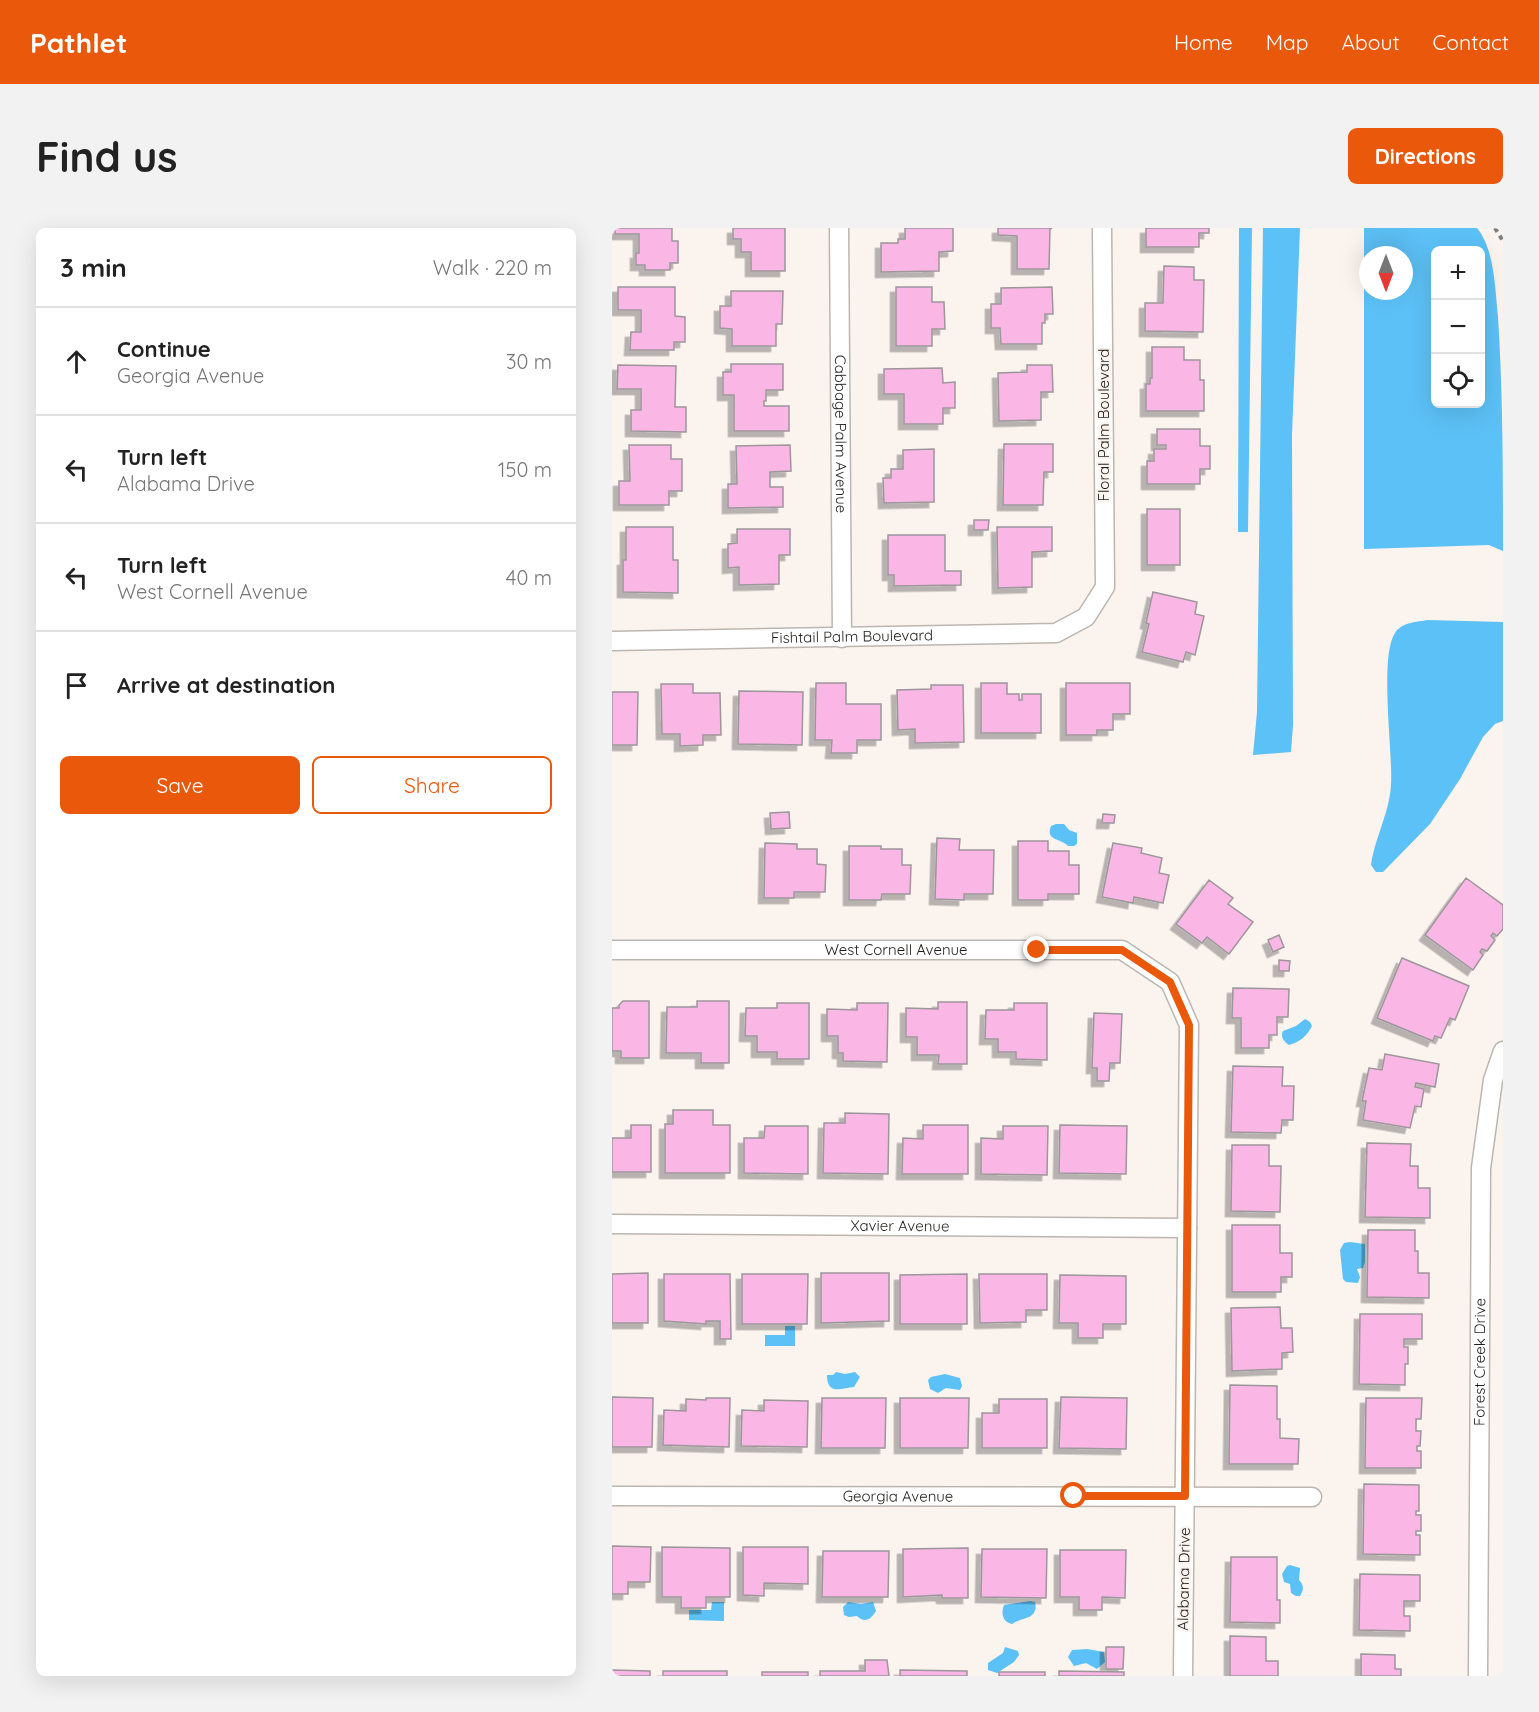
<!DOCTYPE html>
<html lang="en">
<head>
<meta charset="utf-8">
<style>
	:root { --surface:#fff; --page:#f2f2f2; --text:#222; --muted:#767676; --line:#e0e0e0; --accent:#ea580c }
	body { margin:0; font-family:Quicksand,sans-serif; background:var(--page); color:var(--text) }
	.controls { position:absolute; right:18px; top:18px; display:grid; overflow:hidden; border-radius:9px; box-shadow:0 6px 24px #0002 }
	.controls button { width:54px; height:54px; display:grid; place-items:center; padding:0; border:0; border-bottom:2px solid var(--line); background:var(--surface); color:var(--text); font:30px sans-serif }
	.compass { position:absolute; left:747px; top:18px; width:54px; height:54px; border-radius:50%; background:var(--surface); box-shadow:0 6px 24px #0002; rotate:180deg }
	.stop { position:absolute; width:18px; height:18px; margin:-14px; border:4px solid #ea580c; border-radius:50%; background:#fff }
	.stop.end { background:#ea580c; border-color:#fff; box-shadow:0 2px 6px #0008 }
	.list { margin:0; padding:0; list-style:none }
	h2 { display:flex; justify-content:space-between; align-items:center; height:78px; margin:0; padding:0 24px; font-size:26px }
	h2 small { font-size:20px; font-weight:400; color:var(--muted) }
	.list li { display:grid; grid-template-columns:39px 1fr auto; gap:18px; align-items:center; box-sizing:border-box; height:108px; padding:0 24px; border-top:2px solid var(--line) }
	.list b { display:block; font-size:22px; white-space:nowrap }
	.list p { margin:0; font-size:20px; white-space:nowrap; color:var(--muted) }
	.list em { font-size:20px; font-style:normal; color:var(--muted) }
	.actions { display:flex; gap:12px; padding:18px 24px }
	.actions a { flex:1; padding:14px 0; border:2px solid var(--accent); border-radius:9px; text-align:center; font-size:21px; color:var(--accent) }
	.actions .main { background:var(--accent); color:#fff }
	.icon { flex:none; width:33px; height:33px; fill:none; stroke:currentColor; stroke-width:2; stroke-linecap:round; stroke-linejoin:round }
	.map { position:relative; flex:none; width:891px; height:1448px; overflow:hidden; border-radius:9px }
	header { display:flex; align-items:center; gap:36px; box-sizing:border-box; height:84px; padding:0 30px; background:var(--accent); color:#fff }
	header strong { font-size:28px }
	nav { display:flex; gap:33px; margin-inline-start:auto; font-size:21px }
	.intro { display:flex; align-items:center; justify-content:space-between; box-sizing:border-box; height:144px; padding:0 36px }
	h1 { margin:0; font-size:42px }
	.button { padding:15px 27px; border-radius:9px; background:var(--accent); color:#fff; font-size:21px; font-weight:700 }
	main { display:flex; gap:36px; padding:0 36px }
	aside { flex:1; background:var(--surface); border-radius:9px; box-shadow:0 6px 24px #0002 }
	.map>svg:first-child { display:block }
</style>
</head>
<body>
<header>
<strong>Pathlet</strong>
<nav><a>Home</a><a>Map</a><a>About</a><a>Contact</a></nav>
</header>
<div class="intro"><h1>Find us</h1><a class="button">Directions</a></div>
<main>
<aside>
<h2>3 min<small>Walk · 220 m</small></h2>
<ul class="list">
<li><svg class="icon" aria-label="ahead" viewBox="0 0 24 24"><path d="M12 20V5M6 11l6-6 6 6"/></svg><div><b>Continue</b><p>Georgia Avenue</p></div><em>30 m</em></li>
<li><svg class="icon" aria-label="left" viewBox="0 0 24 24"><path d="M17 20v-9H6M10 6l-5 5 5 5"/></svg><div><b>Turn left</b><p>Alabama Drive</p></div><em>150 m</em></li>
<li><svg class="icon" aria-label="left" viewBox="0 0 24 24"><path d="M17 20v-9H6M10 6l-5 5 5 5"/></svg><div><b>Turn left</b><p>West Cornell Avenue</p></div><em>40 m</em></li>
<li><svg class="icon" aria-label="arrive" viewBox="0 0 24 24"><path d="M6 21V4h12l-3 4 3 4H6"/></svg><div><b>Arrive at destination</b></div></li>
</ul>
<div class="actions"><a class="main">Save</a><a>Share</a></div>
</aside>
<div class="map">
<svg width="891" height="1448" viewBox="0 0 891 1448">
	<defs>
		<filter id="shadow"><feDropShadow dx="-5.5" dy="5.5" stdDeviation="0" flood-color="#0004"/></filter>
	</defs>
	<rect width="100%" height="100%" fill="#faf3ee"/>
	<!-- water -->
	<path fill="#5cc1f6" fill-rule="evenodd" d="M627,0h13l-4,304h-10z
		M651,0h37l-8,207 1,290 -2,27 -38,3 4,-43z
		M752,0h113c18,22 18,62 21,89 5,78 5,156 5,234l-14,-6 -125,4zM824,22h44v154h-44zM756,27h36v36h-36z
		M816,392l75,2v99l-8,3 -12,13 -23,42 -30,45 -47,48h-7l-5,-7c4,-28 19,-53 20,-81 2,-32 -12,-127 4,-151 7,-11 22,-11 33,-13z
		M444,596h8l5,6 8,3v11l-3,2h-6c-7,-8 -23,-5 -17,-20z
		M693,791l5,3 2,4c-5,10 -12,16 -23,19 -5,-3 -9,-9 -6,-14l13,-5z
		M738,1014l15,2v18l-2,6 -6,1 3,8 -2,6 -12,-1 -3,-3 -3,-29 4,-7z
		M173,1098h10v20h-30v-11h20z
		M224,1144l9,2 10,-2 5,5 -6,10c-12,1 -27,9 -27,-12h6z
		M333,1146l15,4 2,8 -2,4 -14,-2 -8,5 -8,-4 -2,-9 3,-3z
		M678,1337l10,3 -1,12c5,5 5,10 1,16h-4l-5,-3 -1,-9 -6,-2 -2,-8 5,-8z
		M418,1373l5,1c4,18 -14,15 -23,22 -10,-2 -11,-11 -8,-19z
		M100,1374h12v19l-35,-1v-10h22z
		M236,1374l13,2 12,-2 3,9c-5,8 -11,13 -19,5l-8,1 -5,-2 -1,-8z
		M393,1419l13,4 1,4 -5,7 -17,11 -9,-3v-7l15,-10z
		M475,1421l17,3 1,10 -8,7 -11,-6 -12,3 -6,-9 4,-7z"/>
	<!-- building -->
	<path fill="#fab7e5" stroke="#9d969b" stroke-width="1.5" filter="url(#shadow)" d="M3,0h57v13h6v22h-8v7h-25v-5h-9v-12h3v-19h-24z
		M121,0h52v43h-34v-19h-10v-13h-8z
		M293,0h48v23l-14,1v19l-58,1v-29h17v-4h7z
		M386,0h54l-2,1 -1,40h-32v-33l-19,-1z
		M534,0h63v5h-10v14h-53z
		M552,38l30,1v13h10l-1,52 -58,-1v-28h18z
		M6,59h57v29l10,1v25h-11v8h-44l1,-18h10v-22h-23z
		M284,59h36v15h12l1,27h-13v17h-36z
		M440,59l1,27h-8v9h-3v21h-41l-1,-16h-9v-24h10v-16z
		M119,63h52l-1,33h-6v22h-44v-17l-12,-1v-22h11z
		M540,119h32v13h16v20h4v31h-58v-27h4v-6h2z
		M119,136h52v26h-17v11h-2v5h25v25h-55v-36h-11v-23h8z
		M6,137l58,1 -1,41h11v25l-55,-1v-21h10v-21h-24z
		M415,137h25l1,27h-12v28l-42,1 -1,-48 29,-1z
		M330,140l1,15 12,-1v26h-12v16h-39v-30h-20v-25z
		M545,201h43v17h10v23h-10v15h-53v-23h7v-12h12v-4h-9z
		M392,216h49v28h-9l-1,33h-40z
		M17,217h42v14h11v32h-13v14h-50v-24h11z
		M178,217l1,26 -21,1v15h13v20l-55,1v-24h9l-1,-38z
		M322,221v53l-50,1 -1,-25h8v-9h12v-19z
		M535,281h33v56h-33z
		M362,292h15l-1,10h-14z
		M14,299h47v33h5v33l-55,-1v-32h3z
		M385,299h55v24l-20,1v35l-34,1z
		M125,301h53v26h-11v29l-40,1v-18l-11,1v-24l9,-1z
		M276,307h57v36h16v14l-67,1v-11h-6z
		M541,364l44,10 -2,12 9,2 -9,39 -9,-3 -3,10 -41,-10 7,-28 -3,-1z
		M204,455h30v21h35v36h-24v13h-26l1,-13h-17z
		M369,455h26v11h12v6h3v-6h19v39h-60z
		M454,455h64v31h-17v16h-16v5h-31z
		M49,456h32v9h27l1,42h-18v10l-23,1v-12h-18z
		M319,457h32l1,57 -49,1v-14l-17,1 -1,-40 34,-1z
		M127,463l64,1 -1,53 -64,-1z
		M0,464h26l-1,53h-25z
		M177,584l1,16 -19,1 -1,-16z
		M491,586l12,1 -1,8h-12z
		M325,610l23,1 -1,11h35l-1,44h-29v6l-29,-1z
		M406,613h30v10h21v14h10v29h-31v6h-30z
		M153,615l32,1v5h20v15l9,1 -1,27h-31v6h-30z
		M501,615l29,5 -1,5 21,5 -3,15 10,2 -6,28 -29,-6 -1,6 -31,-6z
		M237,618h32v3h21v16h9l-1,29h-28l-1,6h-32z
		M854,650l37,27v24l-6,7 -4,-3 -2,3 4,4 -8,11 -5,-2 -2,3 3,3 -10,15 -48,-35z
		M597,652l24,18 -5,6 25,18 -24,32 -22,-17 -5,6 -26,-19z
		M667,707l5,12 -11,5 -5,-12z
		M790,730l67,28 -14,34 -5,-2 -9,20 -6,-2 -2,5 -56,-23z
		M667,732l11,1 -1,10h-10z
		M621,760l56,1 -1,28h-11v18h-8v13h-28v-30h-9z
		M11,773h26v57h-28v-7h-9v-43h7v-3z
		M85,773h32v62h-28v-10h-35l1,-46h30z
		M326,774h29v62h-29l1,-9h-22v-18h-11v-29l32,1z
		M165,775h32v56h-32v-7h-20v-16h-12l1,-28h31z
		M245,775h31l-1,59 -44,-1v-8h-5v-17h-11v-27l30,1z
		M402,775h33v57l-31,-1v-7h-18v-13h-13l1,-29h28z
		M482,785l28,1 -2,49h-10l-1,18h-12v-13h-5z
		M773,826l54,10 -4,23 -19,-4 -1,4 9,2 -3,18 -6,-1 -5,22 -47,-8 3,-19h-4l7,-33 13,2z
		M621,838l50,1 -1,19h12l-1,34h-11l-1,13 -50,-1z
		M61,882h40v15h17v48h-65v-49h8z
		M233,885l44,1 -1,60 -65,-1 1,-50h21z
		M19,897h20v47h-39v-34h19z
		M311,897h45v49h-66l1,-36 20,1z
		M448,897l67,1 -1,48 -67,-1z
		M153,898h43v48l-64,-1v-35h20z
		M391,898h45l-1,49 -66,-1v-36l22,1z
		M755,915l44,1 -1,22h8v22h12v30l-65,-1z
		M620,917h37v21h12l-1,46 -49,-1z
		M620,997h48v28h12v24h-11v15h-49z
		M756,1002h47v21h3v22h11v25l-62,-1z
		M36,1045v50h-36v-49z
		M209,1045h68v48l-68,2z
		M52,1046h66l1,65h-11v-18h-14v3l-42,-3z
		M130,1046h66l-1,50h-65z
		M355,1046v50h-67v-49z
		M367,1046h68v36h-21v12l-46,1z
		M448,1047l66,1v48h-23v14h-25v-15h-19z
		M668,1079l1,21h11l1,24 -11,1v16l-50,2 -1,-63z
		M748,1086h62v25h-18v8h4v17h-3v21l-46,-1z
		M618,1157l47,1v33h3v19l19,1 -1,25h-69z
		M0,1169l41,1 -1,49h-40z
		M449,1169l66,1 -1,51 -67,-1z
		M94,1170h24l-1,49 -66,-2 1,-35 22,1v-12l20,1z
		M210,1170h64l-1,50h-64z
		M288,1170h69l-1,50h-68z
		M754,1170h56l-1,21h-5v12h5l-1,15h-3v5h4v17h-56z
		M387,1171h48v49h-65v-35h17z
		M152,1172l44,1 -1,46 -66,-1 1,-36 22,1z
		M752,1256l55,1v26h-3v4h5v16h-5v4h4v20l-57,-1z
		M0,1318l39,1 -1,35h-22v12h-16z
		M50,1319l68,1v49h-24v11h-25v-11h-19z
		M131,1319h65v37l-44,-1v13l-21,-1z
		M356,1320v50h-26v-3l-39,2v-48z
		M370,1321h65l-1,49 -65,-1z
		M448,1322h66l-1,48 -23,-1v13h-23v-13h-19z
		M211,1323h66l-1,46h-66z
		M619,1329h46v43h3v23l-50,-1z
		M748,1346l60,1v26h-16v15h6v15l-51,-1z
		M618,1408l36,1v24h12v15h-48z
		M494,1419h18l-1,22h-17z
		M749,1426l34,1v14h6v7h-40z
		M253,1432h22l2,16h-69v-5h45z
		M0,1442l38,1v5h-38z
		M288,1442l67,1v5h-67z
		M51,1443h64v5h-64z
		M447,1443l65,1v4h-65z
		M150,1444h46v4h-46z
		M387,1444h46v4h-46z"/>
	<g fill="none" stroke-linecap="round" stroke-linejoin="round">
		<defs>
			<g id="street">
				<path id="s1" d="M227,0l3,410"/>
				<path id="s2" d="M0,413l444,-8 30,-16 19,-30 -3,-359"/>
				<path id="s3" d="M0,722h510l48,32 19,43 -6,651"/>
				<path id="s4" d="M0,996l575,4"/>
				<path id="s5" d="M0,1268l700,1"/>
				<path id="s6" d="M866,1448l3,-508 12,-88 10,-29"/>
			</g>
		</defs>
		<!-- street casing -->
		<use href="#street" stroke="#bcb6b1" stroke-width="21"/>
		<!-- path -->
		<path stroke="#827e7b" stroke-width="4" stroke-dasharray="4.5 4.5" stroke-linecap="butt" d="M883,0l8,13"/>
		<!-- street -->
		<use href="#street" stroke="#fff" stroke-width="18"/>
	</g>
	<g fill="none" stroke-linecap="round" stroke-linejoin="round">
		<!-- route -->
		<path stroke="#ea580c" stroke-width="8" d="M425,722h85l48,32 19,43 -4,471h-111"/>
	</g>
	<g text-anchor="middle" stroke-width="4.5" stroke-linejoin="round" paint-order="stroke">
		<!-- street labels -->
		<g font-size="15" fill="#1e1c1a" stroke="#faf3ee">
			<text transform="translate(492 197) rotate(-90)" y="5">Floral Palm Boulevard</text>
			<text dy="5" stroke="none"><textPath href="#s1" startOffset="206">Cabbage Palm Avenue</textPath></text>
			<text dy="5" stroke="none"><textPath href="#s2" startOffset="240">Fishtail Palm Boulevard</textPath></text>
			<text dy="5" stroke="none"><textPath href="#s3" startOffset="284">West Cornell Avenue</textPath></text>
			<text dy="5" stroke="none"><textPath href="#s4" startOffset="288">Xavier Avenue</textPath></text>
			<text dy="5" stroke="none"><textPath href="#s6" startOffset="314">Forest Creek Drive</textPath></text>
			<text dy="5" stroke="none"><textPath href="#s5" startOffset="286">Georgia Avenue</textPath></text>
			<text transform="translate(572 1351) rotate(-89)" y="5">Alabama Drive</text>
		</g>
	</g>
</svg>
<div class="controls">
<button>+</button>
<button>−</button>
<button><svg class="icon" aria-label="locate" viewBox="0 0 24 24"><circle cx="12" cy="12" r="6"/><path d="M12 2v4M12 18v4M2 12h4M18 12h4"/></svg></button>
</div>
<svg class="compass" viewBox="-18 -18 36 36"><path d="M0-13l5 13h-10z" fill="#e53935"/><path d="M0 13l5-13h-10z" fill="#767676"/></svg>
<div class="stop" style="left:462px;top:1268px"></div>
<div class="stop end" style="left:425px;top:722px"></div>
</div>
</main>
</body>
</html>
